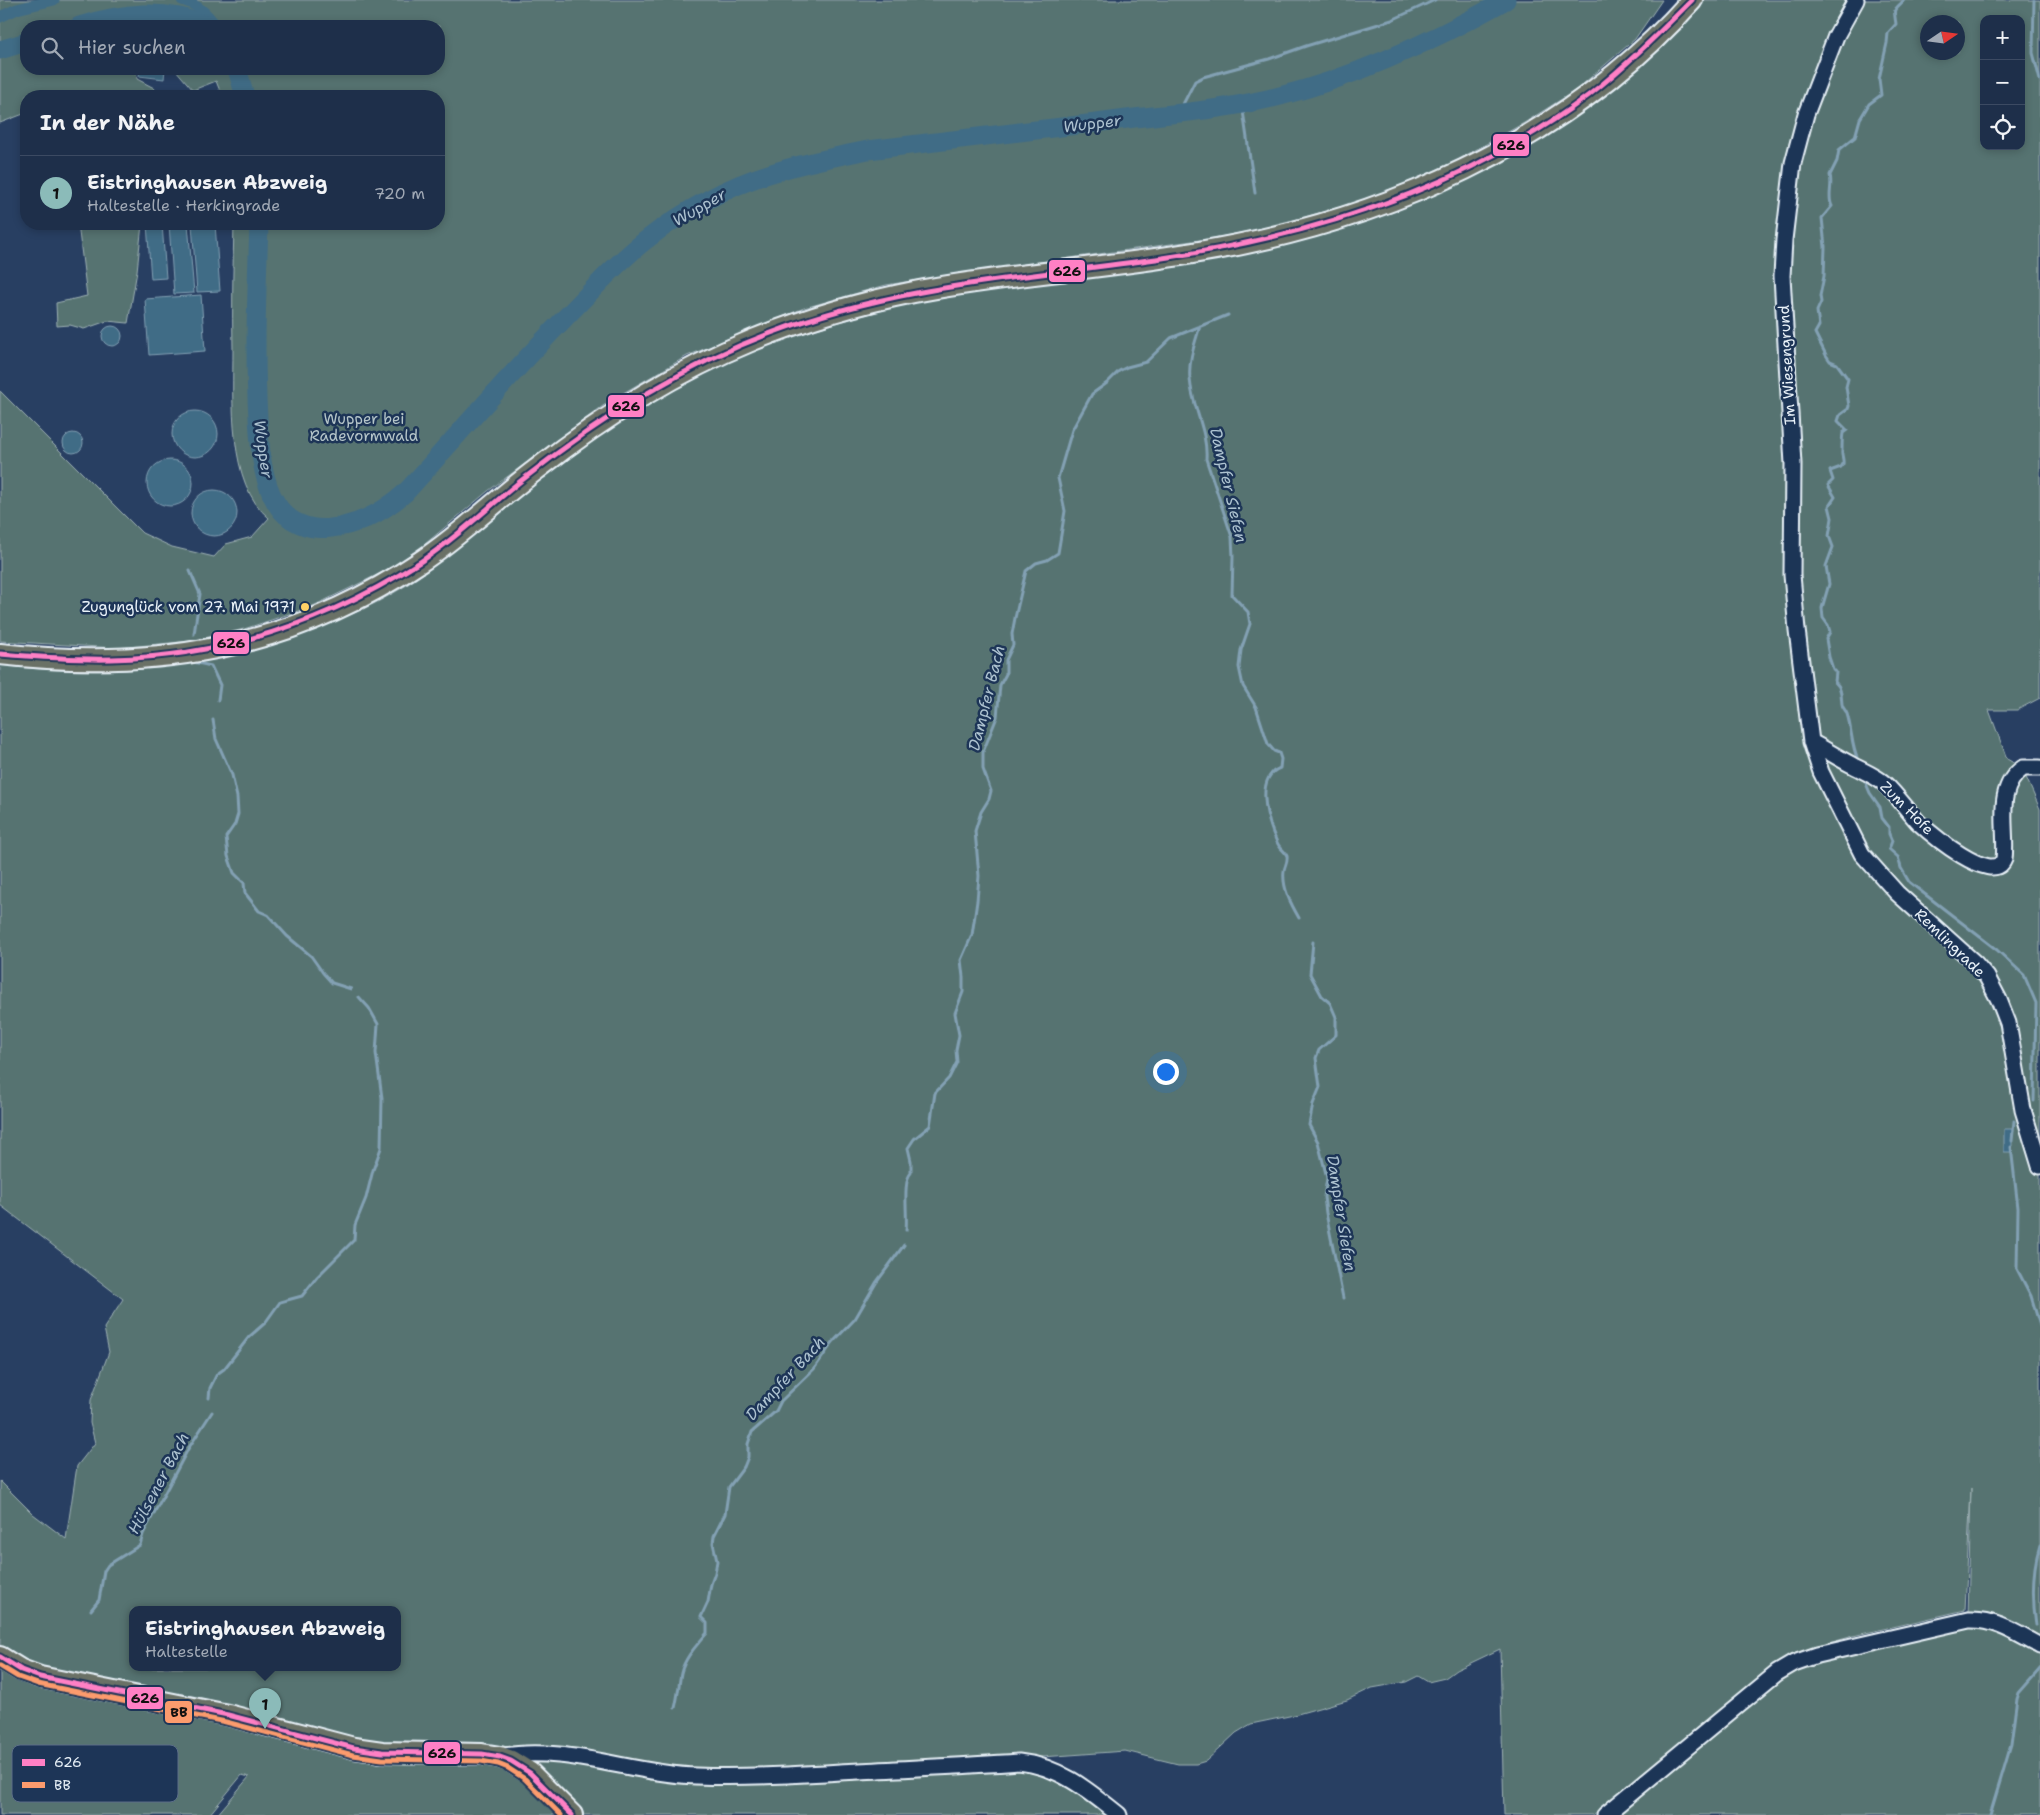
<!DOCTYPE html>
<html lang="de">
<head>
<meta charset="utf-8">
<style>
	:root { --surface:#1e2f4a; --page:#2b3b54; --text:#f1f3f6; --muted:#a1a9b5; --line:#3c4a62; --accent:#8bbbb9 }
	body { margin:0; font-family:"Shantell Sans",sans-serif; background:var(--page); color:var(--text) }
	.controls { position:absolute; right:15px; top:15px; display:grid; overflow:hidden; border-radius:10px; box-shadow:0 2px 8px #0003 }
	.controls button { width:45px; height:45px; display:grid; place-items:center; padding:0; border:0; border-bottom:1px solid var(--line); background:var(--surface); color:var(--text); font:25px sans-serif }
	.compass { position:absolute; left:1920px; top:15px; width:45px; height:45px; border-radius:50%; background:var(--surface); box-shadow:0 2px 8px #0003; rotate:77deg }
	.you { position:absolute; left:1165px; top:1071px; width:18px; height:18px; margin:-12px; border:4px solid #fff; border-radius:50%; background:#1a73e8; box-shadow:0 0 0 8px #1a73e833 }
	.badge { display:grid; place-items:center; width:32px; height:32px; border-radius:50%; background:var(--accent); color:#111; font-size:16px; font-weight:700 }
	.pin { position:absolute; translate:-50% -41px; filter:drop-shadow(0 1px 2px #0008) }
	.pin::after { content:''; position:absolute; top:26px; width:18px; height:15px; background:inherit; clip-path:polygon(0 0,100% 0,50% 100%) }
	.popup { position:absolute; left:129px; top:1606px; width:272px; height:65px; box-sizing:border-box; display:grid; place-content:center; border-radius:10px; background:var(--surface); filter:drop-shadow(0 1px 4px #0005); font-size:16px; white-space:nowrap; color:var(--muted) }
	.popup b { font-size:19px; color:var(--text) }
	.popup::after { content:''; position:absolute; left:50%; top:100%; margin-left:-10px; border:10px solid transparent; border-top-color:var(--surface) }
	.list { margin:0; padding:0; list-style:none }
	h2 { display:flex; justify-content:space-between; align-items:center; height:65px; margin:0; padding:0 20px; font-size:21px }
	h2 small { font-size:16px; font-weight:400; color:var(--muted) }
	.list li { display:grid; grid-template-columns:32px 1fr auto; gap:15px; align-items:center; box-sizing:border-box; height:75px; padding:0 20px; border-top:1px solid var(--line) }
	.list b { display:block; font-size:19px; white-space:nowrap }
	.list p { margin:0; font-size:16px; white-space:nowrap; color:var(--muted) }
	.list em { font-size:16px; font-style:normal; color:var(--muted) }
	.icon { flex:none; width:28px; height:28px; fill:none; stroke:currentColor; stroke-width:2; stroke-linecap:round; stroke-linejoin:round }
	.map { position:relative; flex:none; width:2040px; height:1815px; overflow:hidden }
	.search { position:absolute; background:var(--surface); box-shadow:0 2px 8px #0003; left:20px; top:20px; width:425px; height:55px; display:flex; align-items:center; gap:12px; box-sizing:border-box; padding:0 18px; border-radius:20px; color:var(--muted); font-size:19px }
	.panel { position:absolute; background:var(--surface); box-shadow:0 2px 8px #0003; left:20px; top:90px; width:425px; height:140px; border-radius:20px }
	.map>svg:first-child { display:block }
</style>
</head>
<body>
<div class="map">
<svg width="2040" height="1815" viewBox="0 0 2040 1815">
	<rect width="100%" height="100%" fill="#283f62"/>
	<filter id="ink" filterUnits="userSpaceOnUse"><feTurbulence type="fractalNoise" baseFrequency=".02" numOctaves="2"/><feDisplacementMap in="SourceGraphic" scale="10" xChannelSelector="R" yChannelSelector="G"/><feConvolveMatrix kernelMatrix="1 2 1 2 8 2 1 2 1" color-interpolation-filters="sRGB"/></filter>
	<g filter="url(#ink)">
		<!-- green -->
		<path fill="#567371" stroke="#9fb2b4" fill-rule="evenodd" d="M0,0h1662l-27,39 -59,51 -52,33 -65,36 -45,21 -56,22 -92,26 -52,10 -245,34 -83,13 -82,23 -117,48 -76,44 -123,91 -63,53 -34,24 -78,38 -69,23 -53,12 -75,7 -116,-7v-250l142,142 30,14 42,10 12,-13 26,-7 17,-19c-42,-34 -36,-119 -36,-168 -1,-42 0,-84 1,-126h205v-128h-217l-6,-15 -23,9 -18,-21h264v-43h-413v43h110l1,10 17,9 5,8h-133v17l-26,10z
			M1702,0h151l-16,34 19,-34h184v698l-23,12h-28l18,49 15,9 18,41v357l-8,-22 8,26v473l-41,-21 -31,-4 3,-130 -6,122 -108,25 -46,13 -20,7 -26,18 -172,142h-89l-4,-166 -44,21 -11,8 -17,4 -10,-6 -12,6 -34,6 -25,12 -53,15 -43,9 -15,9 -30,28 -10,3h-18l-53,-13 -97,7 -28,4 -220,11 -2,2 111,-3 130,-9c39,3 68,29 97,52h-899l32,-38 -7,-2 -33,40h-209v-152l31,16 22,6 183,37 3,-11 -168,-33 -50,-16 -21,-15v-166l33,33 33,25 11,-73 18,-23 -5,-20 1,-23 18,-48 -5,-24 19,-29 -123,-94v-540c109,14 212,4 315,-36 41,-15 81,-34 116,-61 100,-75 191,-167 310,-213 77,-29 155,-51 236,-65 21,-4 43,-5 65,-8 69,-9 137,-19 205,-32 154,-29 302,-102 416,-210 13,-12 26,-27 39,-40zM1984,19h37v127h-37zM1928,22h30v30h-30zM1834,40l-28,74 -13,49 -9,77 -2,36 11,188 -1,111 5,55 14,112 10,30 41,82 35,39 78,70 12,14 12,23 9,23 15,87 7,29 -8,-25 -5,2 -16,-88 -13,-44 -16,-21 -77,-67 -35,-41 -41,-83 -9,-31 -21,-157 -1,-120 -9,-188 1,-35 11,-78 14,-49zM132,1610h266v58h-266z
			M78,224h64l-5,47 -9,52 -21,-2 -23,8 -14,-4 -13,1 -1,-23 31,-7z
			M1969,1620l71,26v169h-435l172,-142z"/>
		<!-- water -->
		<path fill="#406c86" stroke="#83a1b4" d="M140,69h25l-1,10 -25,-3z
			M147,224h15l4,54 -15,1z
			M169,224h19l6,69 -20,1z
			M192,224h23l5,67 -23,1z
			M201,295l4,56 -56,4 -4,-56z
			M102 336a10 10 0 1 1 20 0a10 10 0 1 1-20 0Z
			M172 434a23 23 0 1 1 46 0a23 23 0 1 1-46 0Z
			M63 443a10 10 0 1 1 20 0a10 10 0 1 1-20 0Z
			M147 483a23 23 0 1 1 46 0a23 23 0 1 1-46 0Z
			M191 513a23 23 0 1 1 46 0a23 23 0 1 1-46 0Z
			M2004,1129h8v23h-8z"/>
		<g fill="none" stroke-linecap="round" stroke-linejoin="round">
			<!-- stream -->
			<path stroke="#83a1b4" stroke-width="3" d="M2034,0l-1,53 7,27
				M1242,104l13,89
				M1179,112l16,-31 8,-4 66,-18 37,-13 86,-26 43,-20
				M1200,326c-5,17 -12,35 -10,53 2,28 18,52 16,80l26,78 1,20 -1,38 16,17 2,12 -9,26 -2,17 4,19 13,21 12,37 6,7 5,2 2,6 -1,9c-24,9 -14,46 -7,65 2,4 4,11 7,14 3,4 5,4 7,9 1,6 -2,9 -3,15 -2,17 7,33 15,47
				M282,522l4,-6
				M190,571l10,23 -6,40
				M189,661l22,5 9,19 -2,15
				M213,720l3,19 16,36 5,22 1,17 -3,10 -9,13 2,19 6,17 10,10 1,10 14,18 9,4 19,21 24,20 12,17 9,10 19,6
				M1858,760c-7,-15 -6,-31 -11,-46 -1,-4 -5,-6 -5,-10 -1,-8 0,-16 -7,-22l1,-10 -3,-3 -4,-12 -3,-18 4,-7 -2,-7 -5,-7 -1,-10 7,-24 -3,-18 7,-19 -4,-11 3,-18 -3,-12 6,-9 -7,-12 5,-5 -3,-9 11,-4 2,-3c1,-5 -2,-9 -1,-13 0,-7 0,-12 1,-18l4,-3 -9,-9 2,-6 8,-6 1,-3 -3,-19 2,-8 -11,-15 -7,-3 -4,-6 -11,-22 4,-7 -2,-15 4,-9 -1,-6 4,-20 1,-29 -3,-29 10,-12c-5,-9 1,-20 -2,-31l7,-14 2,-11 16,-13 5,-18 9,-15 12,-9 -2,-16 8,-36 1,-10 8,-9c-3,-19 -2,-12 8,-24
				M1865,781l5,12 10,14 2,11 7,9v7l3,7 -3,8 9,8 3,11 8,14 88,68 27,25 12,28 -2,98
				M1313,942l-3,32 12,22 8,7 6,14v18l-17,15 -3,8 4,29 -7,17 -4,21 9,17 9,36 -3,19 2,16 17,85
				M2012,1141l2,-20
				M2011,1147l7,61 -1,61 14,27 9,30
				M906,1230c2,-14 -4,-49 5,-57v-12l-3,-13 6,-9 16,-13 5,-33 14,-15 8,-16 -1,-12 3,-15 -4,-22 8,-21v-15l-2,-17 11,-25 5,-34 2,-25 -4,-45 6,-19 8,-13 2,-8 -8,-22v-17l14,-35 3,-32 6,-11v-14l7,-15 -1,-11 3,-16 11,-47 10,-8 11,-3 11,-7 7,-42 -7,-33 14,-48 20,-36 15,-11 12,-12 8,-4 19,-5 25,-24 57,-23
				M209,1398l1,-10 7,-14 7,-5 25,-32 16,-14 15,-21 22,-6 15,-19 37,-37 1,-15 11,-27 7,-28 8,-22 1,-50 -6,-45 2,-29 -9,-16 -10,-11
				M91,1610l8,-10 5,-29 4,-6 32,-20 3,-11 45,-85 24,-37
				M2036,1625c-4,-27 -4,-54 4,-80
				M675,1708c3,-12 4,-24 6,-35 4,-16 16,-28 26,-40v-10l-6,-6 7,-15 3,-18 4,-11 2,-12 -4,-18 1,-7 11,-22 4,-27 15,-20 4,-10v-13l4,-12 24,-21 5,-10 33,-32 19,-27 22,-23 21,-36 28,-38
				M1990,1815l21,-70 6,-46 2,-6 21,-24"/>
			<!-- canal -->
			<path stroke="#406c86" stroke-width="11" d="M182,0c16,5 25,13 34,26
				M0,17l17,-8 37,-9"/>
			<!-- river -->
			<path stroke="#406c86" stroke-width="19" d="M79,26c43,-13 86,-19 128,0
				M0,50l26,-8
				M237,69l8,27
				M259,224c-2,64 -5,129 -1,194 2,28 3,60 18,85 11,19 33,28 55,25 29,-3 52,-16 74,-35 53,-58 104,-118 159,-174 26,-26 52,-56 82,-79 19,-15 41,-29 63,-41 49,-27 105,-38 159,-49 87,-10 173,-20 259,-31 51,-6 103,-10 153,-23 79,-20 155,-56 226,-96"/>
			<defs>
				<path id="minor" d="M1856,0l-20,36 -30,78 -13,49 -9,77 -2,36 11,188 -1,111 5,55 14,112 10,30 41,82 35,39 78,70 12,14 12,23 9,23 15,87 17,56
					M1811,742c14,7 27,16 41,23 11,6 24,11 33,19 12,11 22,26 33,38 12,11 75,65 86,37 4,-30 -11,-70 19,-91h17
					M500,1757c63,-13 132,17 196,19 54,2 109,-2 163,-5 53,-3 107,-5 160,-9 40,4 69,28 100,53
					M1605,1815l172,-142 17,-10 23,-8 152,-35c27,-1 48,14 71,26"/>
				<path id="major" d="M0,654c154,17 289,-4 420,-92 41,-27 77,-63 117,-93 66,-52 138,-97 216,-129 52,-21 106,-37 161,-48 92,-18 186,-23 279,-39 186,-30 372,-109 499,-253
					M0,1657l21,13 19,7 188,38 126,33 28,4 100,2 18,3 11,4 19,12 42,42"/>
			</defs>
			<!-- minor casing -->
			<use href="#minor" stroke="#e8f1f8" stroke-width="19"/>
			<!-- major casing -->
			<use href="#major" stroke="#e8f1f8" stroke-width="24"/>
			<!-- minor -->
			<use href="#minor" stroke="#1d3557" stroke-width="15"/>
			<!-- major -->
			<use href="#major" stroke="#6a7166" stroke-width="20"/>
			<defs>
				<path id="bus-1" d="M0,654c37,3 75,6 112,5 111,-3 215,-37 308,-97 37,-24 68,-55 102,-82 76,-60 158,-113 249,-147 126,-48 253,-55 385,-74 152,-22 308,-70 433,-164 37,-29 70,-62 103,-95
					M0,1657l21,13 19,7 188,38 126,33 28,4 100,2 18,3 11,4 19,12 42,42"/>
				<path id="bus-2" d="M0,1666l18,11 20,7 188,38 127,33 29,4 99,2 17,3 10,4 17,11 36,36"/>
			</defs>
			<!-- bus-1 casing -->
			<use href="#bus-1" stroke="#1d3557" stroke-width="9"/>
			<!-- bus-2 casing -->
			<use href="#bus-2" stroke="#1d3557" stroke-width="9"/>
			<!-- bus-1 -->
			<use href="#bus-1" stroke="#ff80c5" stroke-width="5"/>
			<!-- bus-2 -->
			<use href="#bus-2" stroke="#fc9b6d" stroke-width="5"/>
		</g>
	</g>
	<!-- markers -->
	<circle fill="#ffd166" stroke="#1d3557" stroke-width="2" cx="305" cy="607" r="5"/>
	<g text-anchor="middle" stroke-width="5" stroke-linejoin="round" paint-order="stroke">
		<!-- street labels -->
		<g font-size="15" fill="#e8f1f8" stroke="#1d3557">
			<text transform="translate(1787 365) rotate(-93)" y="5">Im Wiesengrund</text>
			<text transform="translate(1907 808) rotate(45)" y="5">Zum Hofe</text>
			<text transform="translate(1950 943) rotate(44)" y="5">Remlingrade</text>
		</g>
		<!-- park labels -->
		<g font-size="15" fill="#b5c5c9" stroke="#1d3557">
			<text x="364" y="424">Wupper bei<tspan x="364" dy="17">Radevormwald</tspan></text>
		</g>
		<!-- poi labels -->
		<g font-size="15" fill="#e8f1f8" stroke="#1d3557" text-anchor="end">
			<text x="295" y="612">Zugunglück vom 27. Mai 1971</text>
		</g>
		<!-- water labels -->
		<g font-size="16" font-style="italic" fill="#adc2d0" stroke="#1d3557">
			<text transform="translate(1092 123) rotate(-7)" y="6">Wupper</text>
			<text transform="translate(699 207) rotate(-30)" y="6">Wupper</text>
			<text transform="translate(264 449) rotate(82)" y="6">Wupper</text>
			<text transform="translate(1229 485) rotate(77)" y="6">Dampfer Siefen</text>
			<text transform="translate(986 698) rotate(-76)" y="6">Dampfer Bach</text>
			<text transform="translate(1342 1213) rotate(81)" y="6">Dampfer Siefen</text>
			<text transform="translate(785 1378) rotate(-47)" y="6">Dampfer Bach</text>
			<text transform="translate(158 1483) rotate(-62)" y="6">Hülsener Bach</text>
		</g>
	</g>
	<!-- legend -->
	<rect x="12" y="1745" width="166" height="57" rx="8" fill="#1d3557" stroke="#5a6d87" stroke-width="1"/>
	<rect x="22" y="1759" width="23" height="7" fill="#ff80c5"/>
	<rect x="22" y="1782" width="23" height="6" fill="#fc9b6d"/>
	<g font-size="14" fill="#e8f1f8">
		<text x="54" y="1767">626</text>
		<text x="54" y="1790">BB</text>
	</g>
	<g stroke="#1d3557" stroke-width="2">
		<rect x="1492" y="133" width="38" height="24" rx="5" fill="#ff80c5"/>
		<rect x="1048" y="259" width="38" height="24" rx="5" fill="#ff80c5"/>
		<rect x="607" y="394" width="38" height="24" rx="5" fill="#ff80c5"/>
		<rect x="212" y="631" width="38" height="24" rx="5" fill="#ff80c5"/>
		<rect x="126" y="1686" width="38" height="24" rx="5" fill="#ff80c5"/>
		<rect x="164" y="1700" width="29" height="24" rx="5" fill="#fc9b6d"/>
		<rect x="423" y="1741" width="38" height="24" rx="5" fill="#ff80c5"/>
	</g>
	<g font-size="14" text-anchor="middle" font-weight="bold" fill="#111">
		<text x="1511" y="150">626</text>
		<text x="1067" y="276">626</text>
		<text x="626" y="411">626</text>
		<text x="231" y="648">626</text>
		<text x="145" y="1703">626</text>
		<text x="179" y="1717">BB</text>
		<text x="442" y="1758">626</text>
	</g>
</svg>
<div class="controls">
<button>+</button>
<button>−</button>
<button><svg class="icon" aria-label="locate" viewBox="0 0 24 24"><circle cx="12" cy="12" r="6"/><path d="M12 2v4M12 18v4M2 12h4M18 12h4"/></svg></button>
</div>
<svg class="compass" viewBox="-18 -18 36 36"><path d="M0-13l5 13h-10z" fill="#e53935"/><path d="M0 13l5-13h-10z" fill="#a1a9b5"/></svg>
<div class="you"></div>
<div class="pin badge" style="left:265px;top:1729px">1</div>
<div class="popup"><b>Eistringhausen Abzweig</b>Haltestelle</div>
<div class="search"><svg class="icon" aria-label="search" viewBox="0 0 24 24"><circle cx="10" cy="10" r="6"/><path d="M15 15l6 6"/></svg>Hier suchen</div>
<section class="panel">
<h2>In der Nähe<small></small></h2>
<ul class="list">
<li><span class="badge">1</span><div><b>Eistringhausen Abzweig</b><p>Haltestelle · Herkingrade</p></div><em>720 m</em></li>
</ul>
</section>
</div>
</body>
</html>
